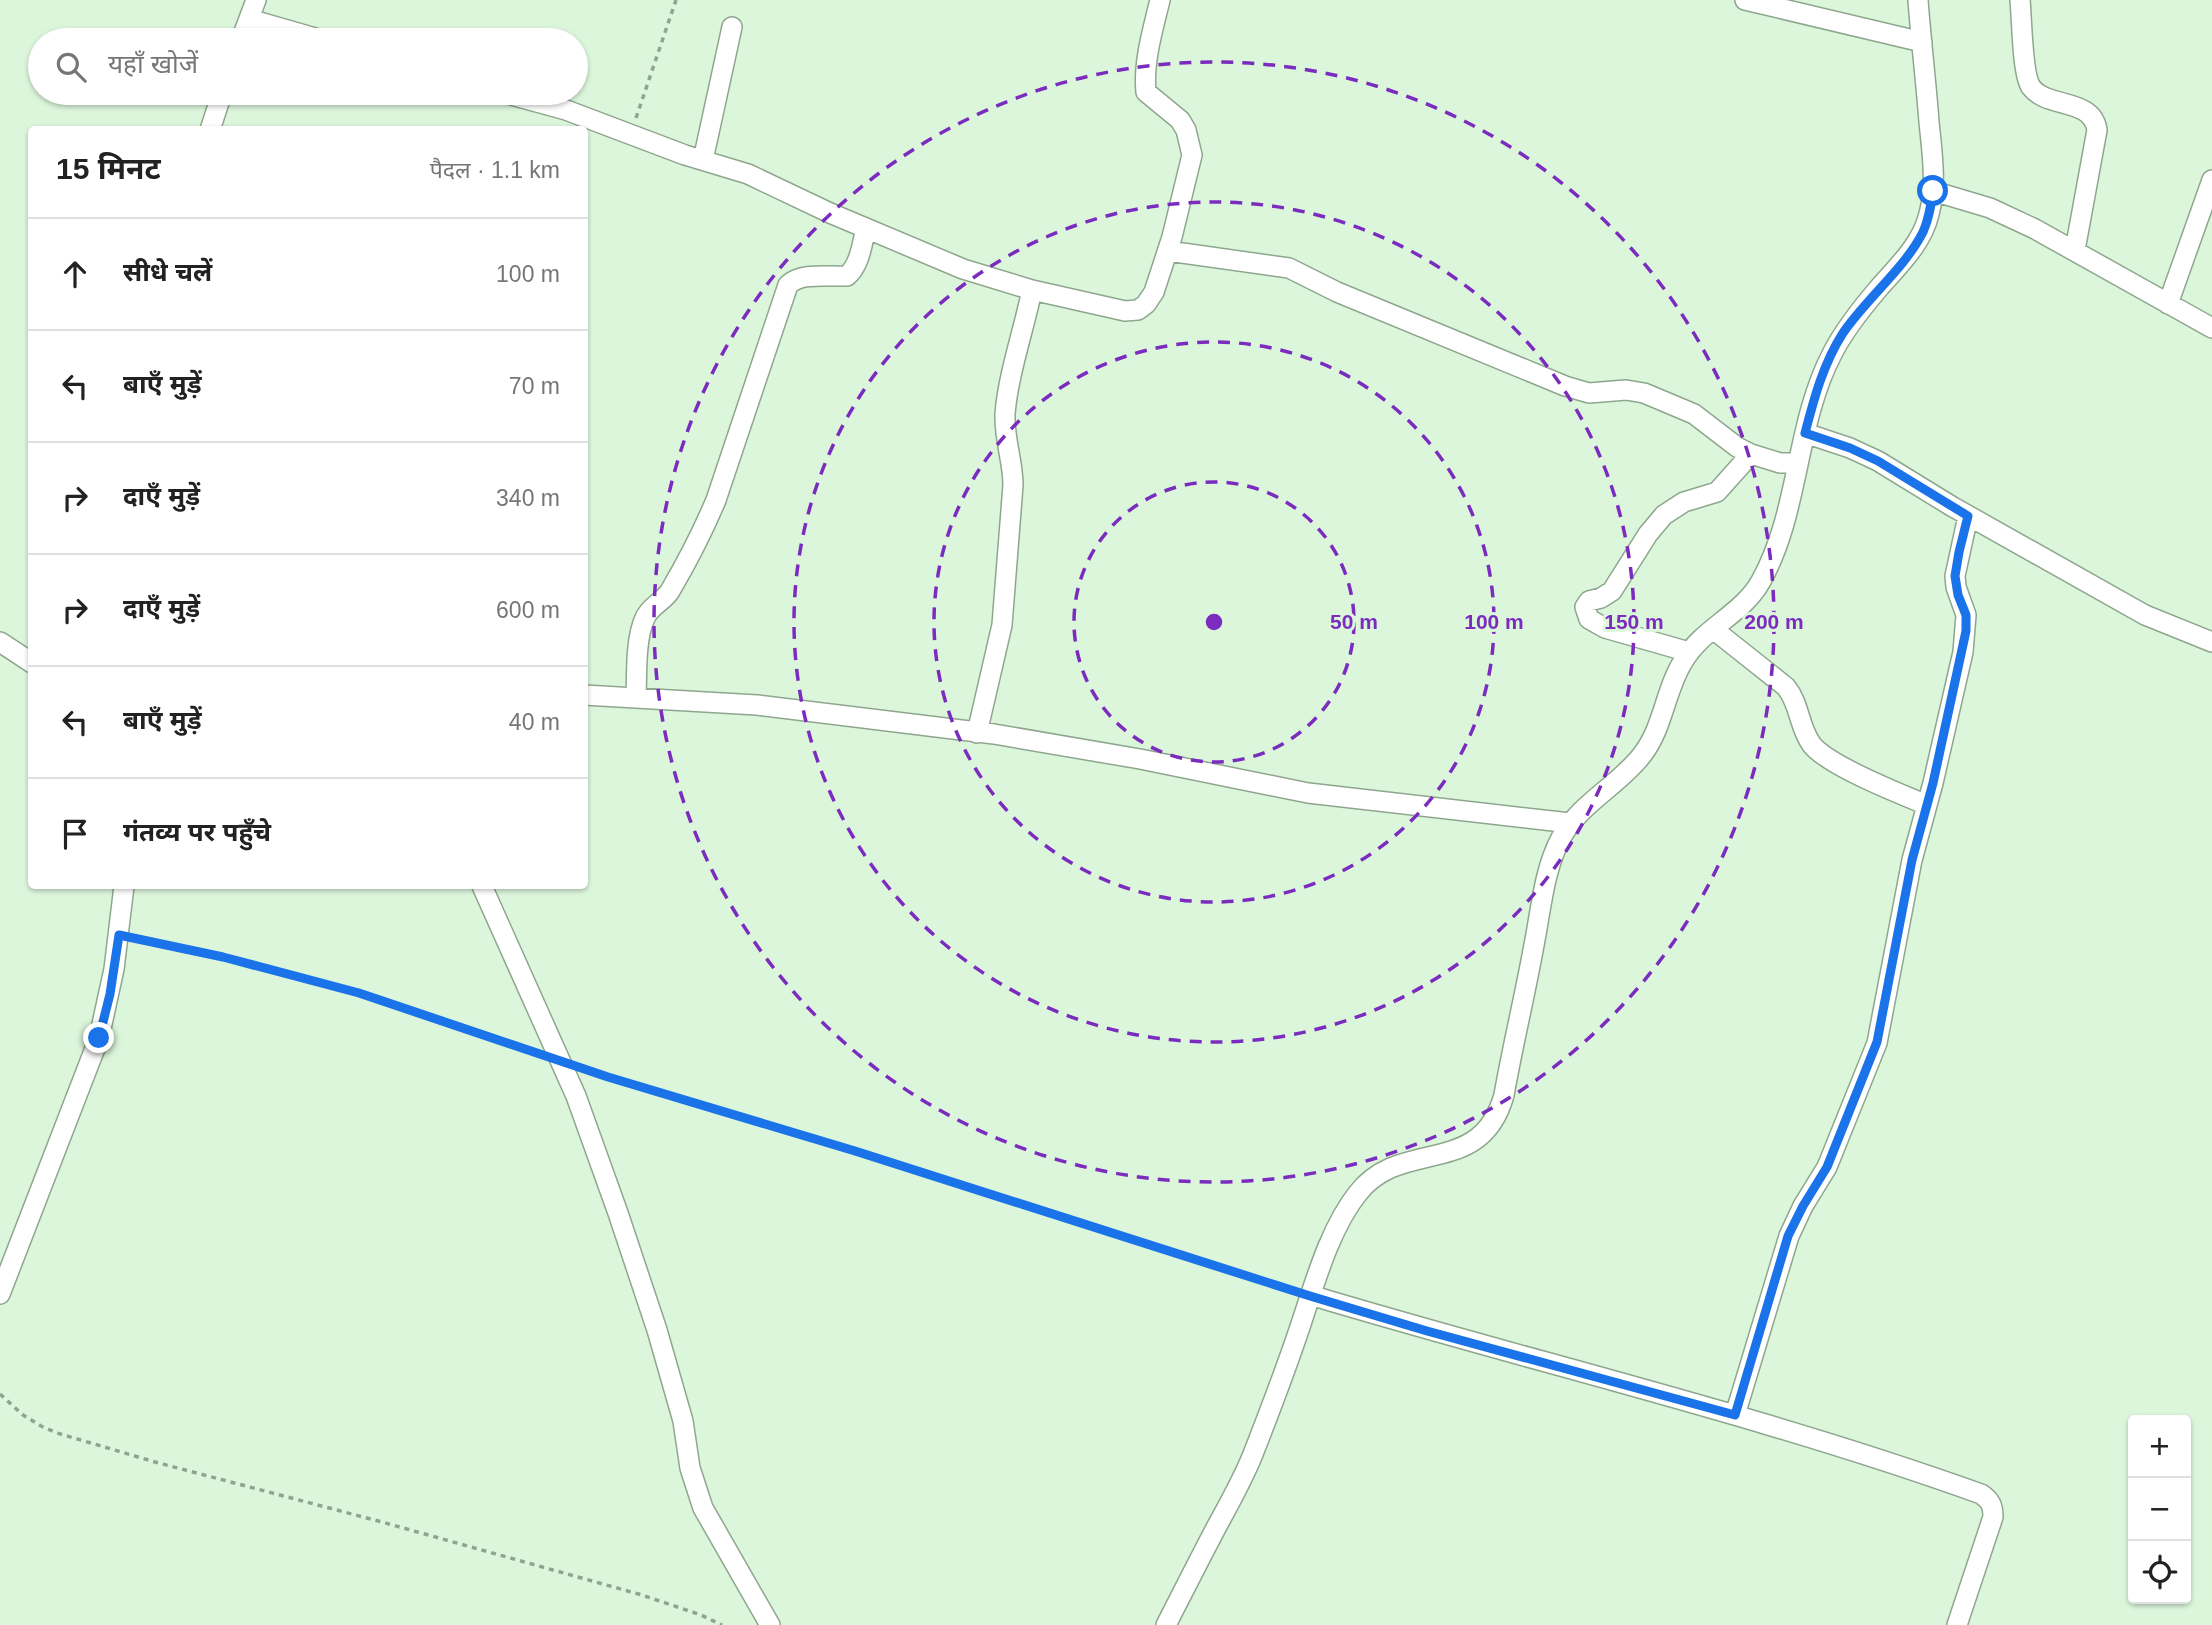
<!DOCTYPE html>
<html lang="hi">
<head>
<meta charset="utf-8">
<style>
	:root { --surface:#fff; --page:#f6f6f6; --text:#222; --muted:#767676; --line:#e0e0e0 }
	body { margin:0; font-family:Arial,"Noto Sans Devanagari",sans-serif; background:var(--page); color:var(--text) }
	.controls { position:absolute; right:21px; bottom:21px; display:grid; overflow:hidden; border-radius:7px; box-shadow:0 2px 5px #0004 }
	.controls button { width:63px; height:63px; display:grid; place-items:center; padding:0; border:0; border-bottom:2px solid var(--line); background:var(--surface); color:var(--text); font:35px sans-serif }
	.stop { position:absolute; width:21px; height:21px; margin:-16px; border:5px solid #1a73e8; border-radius:50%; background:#fff }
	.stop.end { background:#1a73e8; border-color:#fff; box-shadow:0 2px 7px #0008 }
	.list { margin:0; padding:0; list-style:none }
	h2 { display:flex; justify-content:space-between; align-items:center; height:91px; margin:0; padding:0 28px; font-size:30px }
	h2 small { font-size:23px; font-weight:400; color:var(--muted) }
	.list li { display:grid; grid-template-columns:46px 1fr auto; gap:21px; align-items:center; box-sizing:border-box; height:112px; padding:0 28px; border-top:2px solid var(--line) }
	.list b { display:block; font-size:26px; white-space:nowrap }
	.list em { font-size:23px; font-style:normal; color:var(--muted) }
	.icon { flex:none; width:38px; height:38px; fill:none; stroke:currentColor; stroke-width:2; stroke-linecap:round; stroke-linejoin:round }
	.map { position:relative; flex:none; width:2212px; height:1625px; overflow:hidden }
	.search { position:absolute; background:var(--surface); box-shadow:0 2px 5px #0004; left:28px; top:28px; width:560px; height:77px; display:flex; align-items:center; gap:18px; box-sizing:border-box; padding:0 24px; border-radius:38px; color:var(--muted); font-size:26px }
	.panel { position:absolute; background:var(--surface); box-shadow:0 2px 5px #0004; left:28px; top:126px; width:560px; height:763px; border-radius:7px }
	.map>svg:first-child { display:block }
</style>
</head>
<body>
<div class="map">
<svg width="2212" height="1625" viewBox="0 0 2212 1625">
	<rect width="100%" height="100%" fill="#dcf6dc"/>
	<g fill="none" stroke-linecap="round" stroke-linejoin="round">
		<defs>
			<path id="minor" d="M1745,0l177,42
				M2020,0c2,19 2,74 11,87 16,22 61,10 66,43l-22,120
				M249,19l73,21
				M241,40l15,-40
				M504,93l62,17 119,45 63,19 82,39 133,56 69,21 93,21 13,-1 8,-6 8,-12 18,-55 20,-82 -6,-25 -6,-10 -34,-28c-3,-30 7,-63 14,-92
				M210,130l12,-37
				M703,160l29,-133
				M1933,191l57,17 45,21 177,99
				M1168,251l121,17 48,24 228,94 24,7 37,-3 18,3 50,21 43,33 14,7 29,9h18
				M2168,304l44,-124
				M1805,433l45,15 28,13 75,46 192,108 67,27
				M1713,629l73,58c14,17 13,41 26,58 17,21 88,49 115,60
				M0,642l32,21
				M1689,652l-84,-24 -16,-9 -4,-12 4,-6 12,-3 11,-7 36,-57 16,-19 20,-13 33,-10 34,-38
				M584,695l173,10 237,29 146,25 168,34 262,30
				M636,698c1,-23 -1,-59 9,-80 5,-12 18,-16 25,-27 17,-29 33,-60 46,-91l72,-215c13,-13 41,-8 59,-9 13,-11 15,-32 19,-48
				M977,733l25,-108 11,-140c0,-24 -9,-46 -8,-71 3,-39 19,-85 27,-124
				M482,886l94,210 42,117 39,117 26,91 7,47 13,40 67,117
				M0,1294l99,-256 15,-69 10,-83
				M1310,1295c223,67 451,120 671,199 9,6 12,11 12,23l-36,108
				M1735,1415l54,-179 14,-30 24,-39 50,-124 35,-183 21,-77 30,-131 3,-37 -10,-28 -1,-11 13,-60
				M1166,1625c17,-33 34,-67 51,-99 14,-26 28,-50 38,-77 16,-41 32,-83 46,-125 14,-42 29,-96 57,-131 43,-56 123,-14 146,-98 9,-51 21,-100 30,-150 7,-35 10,-76 27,-107 19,-35 57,-52 81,-83 22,-28 23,-66 42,-95 19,-32 59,-46 77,-79 39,-70 34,-156 71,-227 12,-24 29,-45 46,-65 20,-23 44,-45 51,-75 8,-30 3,-62 0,-92 -3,-41 -8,-81 -11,-122"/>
		</defs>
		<!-- minor casing -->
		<use href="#minor" stroke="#8ea68d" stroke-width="22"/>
		<!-- path -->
		<path stroke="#90a390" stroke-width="3.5" stroke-dasharray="5 5" stroke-linecap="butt" d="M636,118l40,-118
			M137,939c85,16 171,37 253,64 49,16 97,35 146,50
			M584,1069l369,113 341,109
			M0,1394l23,21 18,11 16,7 98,29 227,60 260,73 59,20 21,10"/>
		<!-- minor -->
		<use href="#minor" stroke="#fff" stroke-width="19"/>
	</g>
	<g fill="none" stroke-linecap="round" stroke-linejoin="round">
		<!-- route -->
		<path stroke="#1a73e8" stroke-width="9" d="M99,1038l11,-44 9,-59 104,22 136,36 249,84 247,74 455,145 117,35 308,84 53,-179 15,-30 24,-39 50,-125 35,-182 21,-77 33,-152v-16l-8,-20 -3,-19 4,-24 9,-36 -90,-55 -28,-13 -45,-15c9,-34 18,-69 38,-100 23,-34 62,-65 80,-101 6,-13 8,-27 10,-41"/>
	</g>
	<!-- distance rings -->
	<g fill="none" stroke="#7b2cbf" stroke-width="3.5" stroke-dasharray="12 9">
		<circle cx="1214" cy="622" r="140"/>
		<circle cx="1214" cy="622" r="280"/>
		<circle cx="1214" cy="622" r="420"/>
		<circle cx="1214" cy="622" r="560"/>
	</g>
	<circle cx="1214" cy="622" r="10" fill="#7b2cbf" stroke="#dcf6dc" stroke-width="3.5"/>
	<g font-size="21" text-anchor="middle" font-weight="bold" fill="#7b2cbf" stroke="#dcf6dc" stroke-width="6" stroke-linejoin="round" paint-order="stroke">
		<text x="1354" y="629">50 m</text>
		<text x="1494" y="629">100 m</text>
		<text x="1634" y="629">150 m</text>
		<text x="1774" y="629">200 m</text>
	</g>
</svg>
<div class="controls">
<button>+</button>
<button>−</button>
<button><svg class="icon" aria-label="locate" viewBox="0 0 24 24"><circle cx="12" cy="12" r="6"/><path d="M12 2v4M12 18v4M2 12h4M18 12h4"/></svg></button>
</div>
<div class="stop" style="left:1933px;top:191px"></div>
<div class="stop end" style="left:99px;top:1038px"></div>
<div class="search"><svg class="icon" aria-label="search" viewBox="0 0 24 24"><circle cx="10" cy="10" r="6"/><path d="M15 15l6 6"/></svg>यहाँ खोजें</div>
<section class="panel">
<h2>15 मिनट<small>पैदल · 1.1 km</small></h2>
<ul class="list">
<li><svg class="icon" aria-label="ahead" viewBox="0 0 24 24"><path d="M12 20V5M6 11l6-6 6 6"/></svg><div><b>सीधे चलें</b></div><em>100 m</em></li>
<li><svg class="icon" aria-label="left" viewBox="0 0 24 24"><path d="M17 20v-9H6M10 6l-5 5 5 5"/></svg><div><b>बाएँ मुड़ें</b></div><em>70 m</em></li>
<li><svg class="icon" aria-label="right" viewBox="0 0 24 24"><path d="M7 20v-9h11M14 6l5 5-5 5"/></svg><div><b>दाएँ मुड़ें</b></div><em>340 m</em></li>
<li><svg class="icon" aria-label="right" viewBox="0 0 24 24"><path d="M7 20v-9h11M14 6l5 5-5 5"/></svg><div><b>दाएँ मुड़ें</b></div><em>600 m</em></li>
<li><svg class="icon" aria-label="left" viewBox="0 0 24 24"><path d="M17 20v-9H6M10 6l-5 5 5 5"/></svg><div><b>बाएँ मुड़ें</b></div><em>40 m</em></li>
<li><svg class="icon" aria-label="arrive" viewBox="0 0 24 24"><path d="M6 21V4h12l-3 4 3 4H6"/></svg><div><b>गंतव्य पर पहुँचे</b></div></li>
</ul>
</section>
</div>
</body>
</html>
